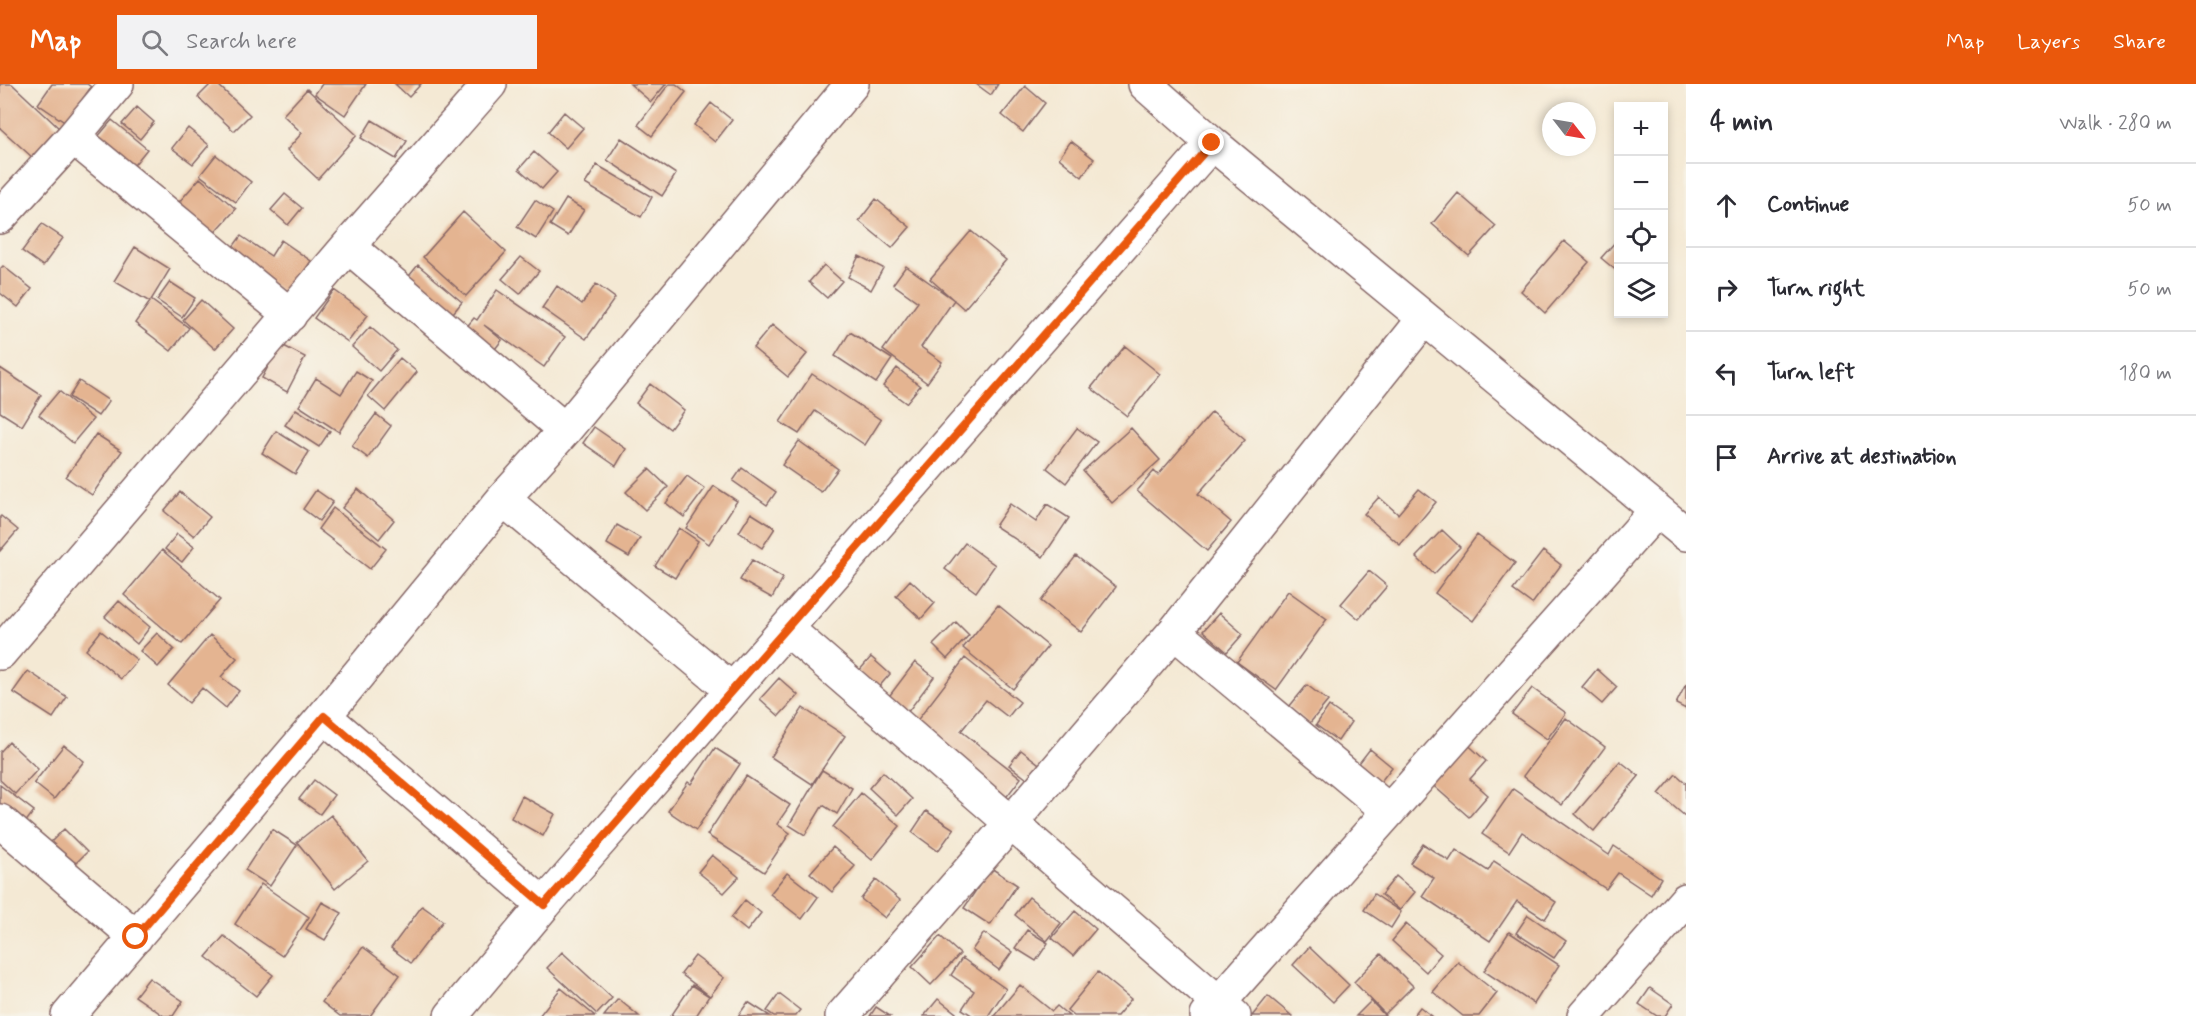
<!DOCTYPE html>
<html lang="en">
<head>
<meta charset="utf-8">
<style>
	:root { --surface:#fff; --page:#f2f2f3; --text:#2b2b33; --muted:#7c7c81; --line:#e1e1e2; --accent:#ea580c }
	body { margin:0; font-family:Mynerve,sans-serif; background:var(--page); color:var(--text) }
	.controls { position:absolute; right:18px; top:18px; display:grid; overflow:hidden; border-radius:0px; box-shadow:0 3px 9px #0003 }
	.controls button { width:54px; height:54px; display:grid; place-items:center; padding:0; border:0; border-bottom:2px solid var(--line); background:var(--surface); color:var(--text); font:30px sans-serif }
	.compass { position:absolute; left:1542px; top:18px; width:54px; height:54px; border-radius:50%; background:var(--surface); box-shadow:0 3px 9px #0003; rotate:121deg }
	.stop { position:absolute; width:18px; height:18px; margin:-14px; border:4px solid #ea580c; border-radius:50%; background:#fff }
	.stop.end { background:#ea580c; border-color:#fff; box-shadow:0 2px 6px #0008 }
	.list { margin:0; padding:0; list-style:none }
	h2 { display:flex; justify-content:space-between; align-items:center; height:78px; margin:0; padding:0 24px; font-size:26px }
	h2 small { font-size:20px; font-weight:400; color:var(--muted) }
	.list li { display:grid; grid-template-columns:39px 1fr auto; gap:18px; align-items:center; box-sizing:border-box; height:84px; padding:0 24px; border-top:2px solid var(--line) }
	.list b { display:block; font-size:22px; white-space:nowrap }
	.list em { font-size:20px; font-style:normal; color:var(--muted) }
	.icon { flex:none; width:33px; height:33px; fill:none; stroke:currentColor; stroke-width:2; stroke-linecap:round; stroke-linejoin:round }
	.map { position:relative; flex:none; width:1686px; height:932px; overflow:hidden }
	header { display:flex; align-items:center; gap:36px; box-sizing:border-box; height:84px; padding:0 30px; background:var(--accent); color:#fff }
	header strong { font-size:28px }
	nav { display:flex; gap:33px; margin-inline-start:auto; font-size:21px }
	.search { width:420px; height:54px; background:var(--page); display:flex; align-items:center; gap:15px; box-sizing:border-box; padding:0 21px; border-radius:0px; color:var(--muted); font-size:22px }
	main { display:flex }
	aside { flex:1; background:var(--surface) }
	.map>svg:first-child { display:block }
</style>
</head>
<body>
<header>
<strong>Map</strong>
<div class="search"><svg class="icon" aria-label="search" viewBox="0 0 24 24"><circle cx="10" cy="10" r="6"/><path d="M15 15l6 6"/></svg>Search here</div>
<nav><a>Map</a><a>Layers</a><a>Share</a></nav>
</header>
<main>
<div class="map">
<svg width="1686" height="932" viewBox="0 0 1686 932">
	<rect width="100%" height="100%" fill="#f7f3e8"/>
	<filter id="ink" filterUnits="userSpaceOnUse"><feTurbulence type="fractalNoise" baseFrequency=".0167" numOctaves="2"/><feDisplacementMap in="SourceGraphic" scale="12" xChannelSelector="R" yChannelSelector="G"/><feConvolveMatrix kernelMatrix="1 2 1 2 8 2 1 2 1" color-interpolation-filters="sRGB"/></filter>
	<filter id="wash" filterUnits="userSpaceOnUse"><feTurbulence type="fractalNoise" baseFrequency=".008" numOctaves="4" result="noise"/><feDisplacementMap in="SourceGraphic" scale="24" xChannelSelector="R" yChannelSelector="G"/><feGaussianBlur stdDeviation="1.35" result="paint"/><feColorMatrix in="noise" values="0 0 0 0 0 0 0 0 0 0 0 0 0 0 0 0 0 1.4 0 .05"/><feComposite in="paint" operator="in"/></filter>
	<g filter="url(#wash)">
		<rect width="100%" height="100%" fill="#f4e9d4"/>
		<g id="blocks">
			<!-- building -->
			<path fill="#e4b491" d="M0,0h12l48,45 -27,29 -33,-30z
				M52,0h35l4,3 -25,36 -28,-19z
				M211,0h6l33,31 -16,16 -36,-34z
				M322,0h44l-21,31 -30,-21z
				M395,0h26l-12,13z
				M630,0h36l-15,18z
				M669,0h7l10,8 -34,44 -14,-11z
				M976,0h22l-7,11z
				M1025,2l20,17 -22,29 -21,-17z
				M307,5l50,46 -39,44 -31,-29 15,-17 -19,-18z
				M711,19l21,17 -17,22 -21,-17z
				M137,23l17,15 -14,17 -18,-15z
				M564,28l19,16 -17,20 -18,-16z
				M112,36l35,29 -29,36 -36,-29z
				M372,36l35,21 -11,18 -35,-21z
				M188,44l21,17 -16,19 -21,-16z
				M621,54l55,36 -14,22 -55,-36z
				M1071,57l23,18 -12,18 -23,-19z
				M534,68l23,20 -15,17 -23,-20z
				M216,71l35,27 -15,20 -36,-27z
				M597,81l55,32 -11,20 -56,-33z
				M200,94l36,31 -27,30 -36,-30z
				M1458,109l38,33 -27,30 -37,-32z
				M285,110l17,14 -14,17 -17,-15z
				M566,115l18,11 -16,26 -18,-11z
				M876,115l34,28 -18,21 -33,-27z
				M535,116l18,12 -17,27 -19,-12z
				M463,128l43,40 -40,44 -43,-39z
				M42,140l21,14 -20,28 -21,-15z
				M971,147l35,29 -42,49 -34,-30z
				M241,152l30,20 10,-16 30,21 -23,34 -61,-40z
				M1617,156l1,1v31l-17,-14z
				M1564,157l25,21 -44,51 -24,-22z
				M135,163l35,22 -19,31 38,28 -18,23 -36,-28 15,-21 -36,-21z
				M859,172l24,12 -12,22 -23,-13z
				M521,173l18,14 -19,23 -18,-15z
				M418,181l44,37 -17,21 -44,-37z
				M824,181l18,16 -15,17 -18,-16z
				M3,182l29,23 -14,18 -18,-14v-24z
				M906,182l48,34 -33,47 21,15 -15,21 -44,-33 35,-48 -25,-18z
				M170,198l25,16 -13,19 -25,-17z
				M596,200l19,14 -29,41 -44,-31 15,-22 25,18z
				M334,206l34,25 -20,27 -34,-24z
				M497,206l68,47 -21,30 -60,-42 18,15 -14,18 -28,-23 14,-17 3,2z
				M201,216l32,29 -18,20 -32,-29z
				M772,241l35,29 -19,23 -35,-29z
				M370,243l27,23 -18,21 -27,-24z
				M850,248l42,27 -16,24 -41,-27z
				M280,260l25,13 -18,35 -25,-14z
				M1125,262l35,28 -33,42 -36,-28z
				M400,274l17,14 -32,39 -17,-15z
				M0,284l41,27 -19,31 -22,-14z
				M897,284l23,18 -14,17 -23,-17z
				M356,287l16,10 -33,51 -40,-26 17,-28 25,16z
				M812,290l69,46 -16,25 -50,-34 -16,23 -19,-12z
				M79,297l30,20 -11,15 -29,-19z
				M650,300l34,26 -14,19 -34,-26z
				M59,307l34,28 -20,24 -34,-28z
				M296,325l34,22 -11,16 -34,-22z
				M1212,328l33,28 -47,54 33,28 -24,29 -70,-60 17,-20 4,4z
				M376,330l15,12 -23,32 -16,-12z
				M594,343l32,22 -10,17 -33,-23z
				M1077,344l20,14 -31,41 -19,-15z
				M1131,344l29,32 -48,43 -29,-32z
				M276,347l33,21 -14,22 -33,-21z
				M96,350l26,17 -30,44 -26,-18z
				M799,357l39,28 -17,23 -39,-27z
				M742,384l34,24 -9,13 -34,-24z
				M649,385l19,18 -23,23 -19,-18z
				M687,392l18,13 -21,28 -18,-14z
				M714,402l23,15 -28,43 -23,-16z
				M358,405l36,31 -15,19 -37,-31z
				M1419,405l17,13 -36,43 -36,-31 15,-17 19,17z
				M316,406l17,12 -14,19 -16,-12z
				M180,408l30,25 -16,19 -30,-25z
				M1010,420l26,18 11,-18 22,14 -26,39 -48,-31z
				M333,424l53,41 -16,20 -52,-40z
				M751,429l24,15 -13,20 -23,-16z
				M1,432l17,14 -18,21v-34z
				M617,441l23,13 -11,19 -22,-13z
				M679,444l19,13 -23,37 -20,-12z
				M1442,446l18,17 -26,27 -18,-17z
				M177,450l17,13 -12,15 -17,-13z
				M1477,451l38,28 -42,58 -38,-28z
				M965,459l30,22 -19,27 -31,-23z
				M162,466l58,50 -38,44 -58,-49z
				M1543,467l18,14 -29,39 -19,-14z
				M1076,472l40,31 -35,45 -40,-31z
				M752,476l31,18 -11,20 -32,-18z
				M1369,487l18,15 -28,33 -18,-15z
				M910,496l25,23 -14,16 -25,-23z
				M1288,507l39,28 -51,71 -39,-28z
				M119,517l31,26 -13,17 -32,-27z
				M998,521l50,41 -35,43 -50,-41z
				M1219,529l24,21 -16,18 -24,-21z
				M956,538l13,13 -22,24 -14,-14z
				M101,547l36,29 -16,19 -35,-29z
				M157,549l17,16 -16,18 -18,-16z
				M210,551l27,23 -16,19 18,14 -13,17 -24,-20 -13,15 -21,-18z
				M871,573l19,17 -13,15 -19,-17z
				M965,574l55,44 -12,15 -22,-17 -25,31 60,47 -20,26 -92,-73z
				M915,578l19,15 -30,40 -20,-14z
				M1597,585l20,18 -15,17 -20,-17z
				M28,587l39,26 -14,21 -40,-26z
				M779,594l19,17 -19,21 -19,-17z
				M1686,600v25l-10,-5z
				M1307,601l21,16 -19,23 -20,-17z
				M1532,604l34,25 -19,26 -35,-25z
				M1329,622l22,16 -13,19 -22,-16z
				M803,624l42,28 -33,48 -41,-27z
				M1566,634l39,29 -43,58 -39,-29z
				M1462,655l24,22 -16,18 18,16 -19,22 -42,-37z
				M9,658l29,27 -23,25 -15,-14v-28z
				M64,661l20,16 -30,38 -20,-16z
				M715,664l25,16 -44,66 -28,-19 20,-29 3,2z
				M1370,665l22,18 -27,35 -22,-18z
				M1021,666l22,17 -12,15 -22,-17z
				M1620,677l19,15 -45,55 -19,-17z
				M822,686l30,18 -15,26 -14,-9 -18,30 -16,-10z
				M883,688l29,27 -14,16 -29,-27z
				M1676,690l10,9v34l-27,-23z
				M746,692l44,29 -13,19 13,9 -26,39 -57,-37z
				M314,696l20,15 -14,19 -21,-15z
				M0,701l34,26 -27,36 -7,-5z
				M1513,705l96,66 5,-9 47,32 -10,17 -33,-22 -12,16 -84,-57 -13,20 -27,-18z
				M861,709l39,33 -28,34 -39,-33z
				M522,712l33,18 -12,22 -32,-18z
				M926,727l28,18 -16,22 -26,-19z
				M331,731l37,46 -33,28 -38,-47z
				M64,745l23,23 -16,16 -23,-23z
				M272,745l25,16 -27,41 -25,-16z
				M1423,760l26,17 7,-11 32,21 6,-10 62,41 -11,17 -28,-18 -27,40 -68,-45 12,-18 -24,-15z
				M833,763l22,19 -23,26 -22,-19z
				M712,771l27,22 -15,16 -26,-21z
				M991,784l26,17 -27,40 -26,-17z
				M787,789l31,24 -16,22 -32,-25z
				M1396,792l19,16 -15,18 -19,-15z
				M876,796l24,20 -15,18 -24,-19z
				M261,800l48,33 -27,39 -47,-32z
				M1374,810l27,18 -10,16 -27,-18z
				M1029,813l32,26 -14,18 -32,-26z
				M745,816l16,13 -14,18 -16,-13z
				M322,818l20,11 -17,27 -19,-11z
				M422,822l21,15 -32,42 -20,-15z
				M1075,827l21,18 -23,27 -21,-18z
				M1528,831l38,26 -12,17 -38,-25z
				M1406,840l35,30 -15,18 -34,-31z
				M1027,846l21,13 -12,18 -21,-13z
				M1509,848l50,33 -25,39 -50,-33z
				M984,849l28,19 -13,18 -27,-20z
				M224,852l49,39 -17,21 -50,-39z
				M940,852l20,18 -29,31 -19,-18z
				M363,863l37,28 -30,41h-30l-18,-14z
				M1309,863l40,38 -16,17 -40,-37z
				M562,868l50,46 -15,16 -50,-46z
				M1381,870l32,32 -28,28 -31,-32z
				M695,872l29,22 -14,18 -29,-22z
				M962,874l44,31 -18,27h-15l-11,-7 12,-18 -23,-16z
				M1458,878l39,31 -18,23h-16l-30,-24z
				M1098,888l33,27 -14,17h-43l-7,-6z
				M149,894l34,23 -10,15h-9l-29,-20z
				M692,901l17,11 -13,20h-25z
				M1020,901l32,26 5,-5 12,10h-75z
				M561,904l34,28h-56z
				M1650,904l23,16 -8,12h-8l-18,-12z
				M779,910l21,16 -5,6h-21l-7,-5z
				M1268,912l24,20h-40z
				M618,915l21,17h-35z
				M938,915l18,14 -2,3h-30z
				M1371,917l14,15h-29z
				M748,918l22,14h-32z
				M876,923l14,9h-20z
				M1420,923l12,9h-19z"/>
		</g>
	</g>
	<g filter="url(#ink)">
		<use href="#blocks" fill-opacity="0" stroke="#866666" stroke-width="1.5"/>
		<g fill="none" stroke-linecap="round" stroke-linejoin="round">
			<defs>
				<path id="minor" d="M1145,0l67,59 474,391
					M73,53l217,178
					M0,133l73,-80 44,-53
					M348,162l217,184
					M503,415l229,191
					M787,545l447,387
					M1174,548l215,179
					M0,569l348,-407 142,-162
					M324,632l220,189
					M0,737l136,116
					M68,932l256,-300 179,-217 62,-69 287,-346
					M451,932l93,-111 668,-762
					M842,932l169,-193 163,-191 250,-313
					M1207,932l450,-506
					M1584,932l102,-116"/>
			</defs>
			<!-- minor casing -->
			<use href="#minor" stroke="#866666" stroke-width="36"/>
			<!-- minor -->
			<use href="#minor" stroke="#fff" stroke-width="33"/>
		</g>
	</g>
	<g fill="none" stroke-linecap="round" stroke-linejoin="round" filter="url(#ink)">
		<!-- route -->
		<path stroke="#ea580c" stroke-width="8" d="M136,853l188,-221 220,189 668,-762"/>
	</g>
</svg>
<div class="controls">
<button>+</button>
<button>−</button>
<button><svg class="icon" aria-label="locate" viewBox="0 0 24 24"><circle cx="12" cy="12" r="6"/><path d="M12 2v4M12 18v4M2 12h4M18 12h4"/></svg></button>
<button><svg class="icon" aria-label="layers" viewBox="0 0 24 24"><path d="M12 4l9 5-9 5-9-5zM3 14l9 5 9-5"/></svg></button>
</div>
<svg class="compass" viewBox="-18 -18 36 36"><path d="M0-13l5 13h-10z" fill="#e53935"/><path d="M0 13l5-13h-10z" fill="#7c7c81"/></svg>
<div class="stop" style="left:136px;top:853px"></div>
<div class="stop end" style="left:1212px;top:59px"></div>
</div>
<aside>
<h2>4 min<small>Walk · 280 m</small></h2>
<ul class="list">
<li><svg class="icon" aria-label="ahead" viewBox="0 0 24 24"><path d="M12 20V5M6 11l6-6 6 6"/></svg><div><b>Continue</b></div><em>50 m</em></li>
<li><svg class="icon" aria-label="right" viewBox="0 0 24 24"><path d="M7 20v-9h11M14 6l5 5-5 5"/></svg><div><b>Turn right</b></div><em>50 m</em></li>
<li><svg class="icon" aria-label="left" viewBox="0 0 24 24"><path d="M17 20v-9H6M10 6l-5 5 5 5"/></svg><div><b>Turn left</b></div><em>180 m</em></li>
<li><svg class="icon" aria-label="arrive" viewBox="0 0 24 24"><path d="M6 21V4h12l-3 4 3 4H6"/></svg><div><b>Arrive at destination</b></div></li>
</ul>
</aside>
</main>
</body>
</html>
